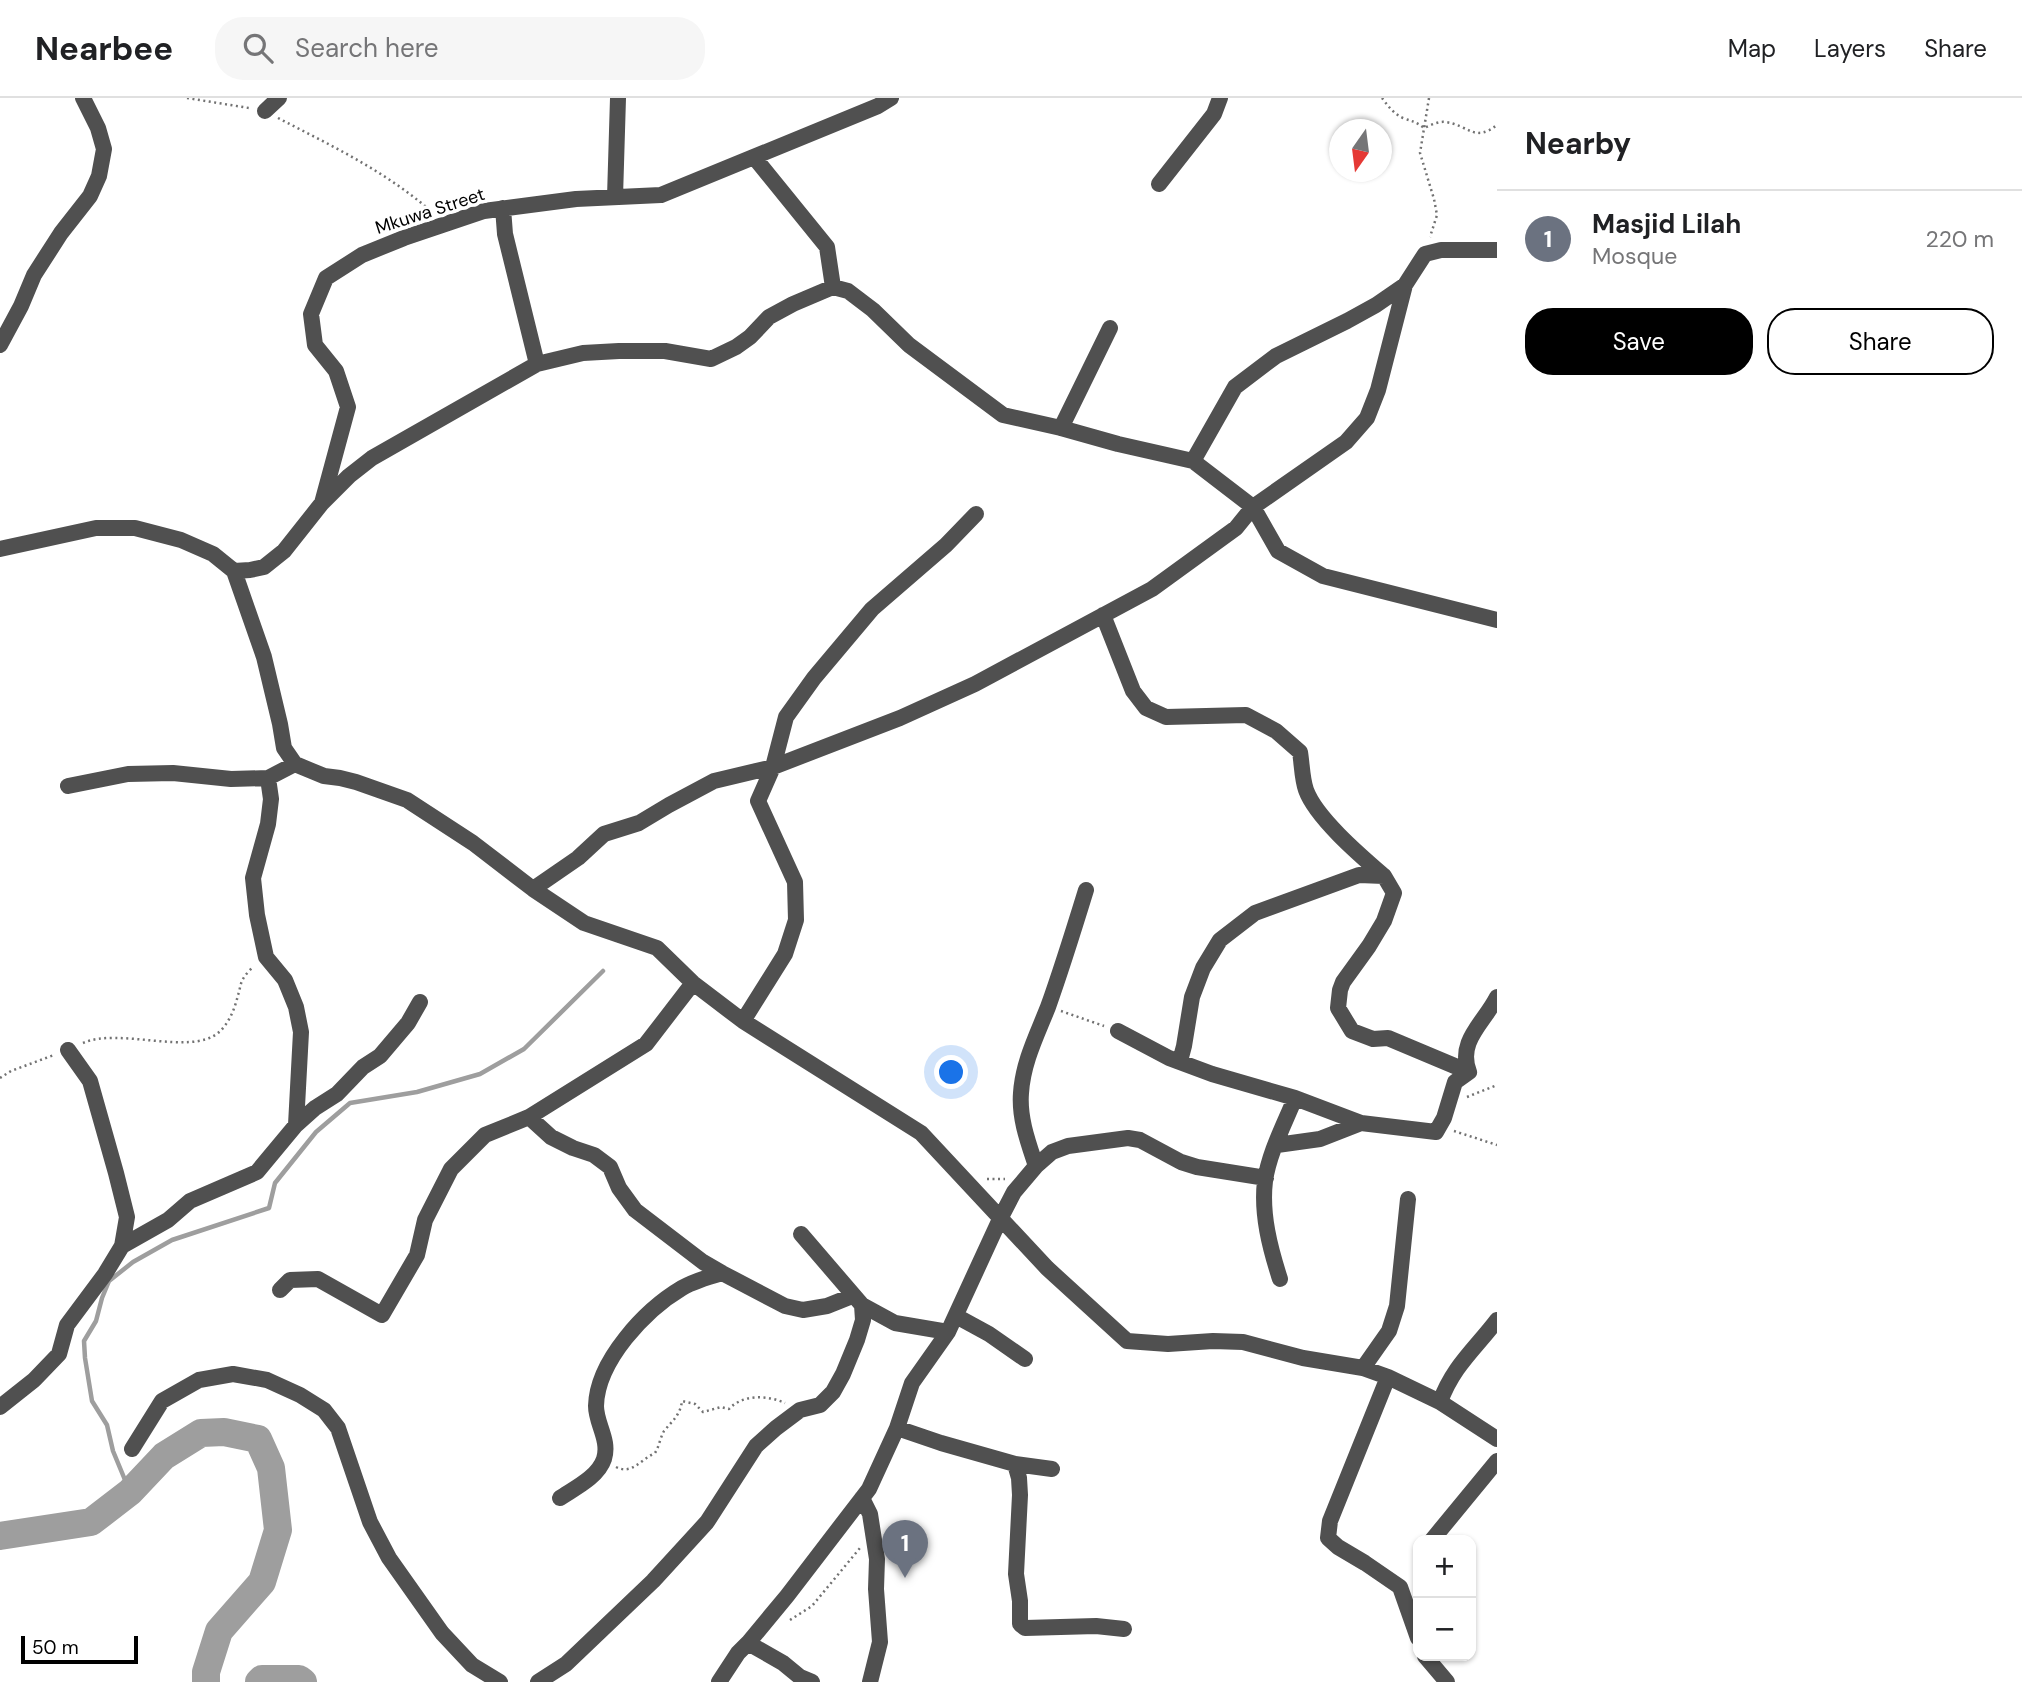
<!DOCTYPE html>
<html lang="en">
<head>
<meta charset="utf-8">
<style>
	:root { --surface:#fff; --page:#f6f6f6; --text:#202124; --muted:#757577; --line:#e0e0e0; --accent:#000 }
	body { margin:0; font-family:"DM Sans",sans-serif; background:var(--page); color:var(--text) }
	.controls { position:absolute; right:21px; bottom:21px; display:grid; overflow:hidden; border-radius:14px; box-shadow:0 2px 5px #0004 }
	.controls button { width:63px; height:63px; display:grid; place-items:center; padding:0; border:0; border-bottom:2px solid var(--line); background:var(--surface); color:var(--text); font:35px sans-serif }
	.compass { position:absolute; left:1329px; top:21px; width:63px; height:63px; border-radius:50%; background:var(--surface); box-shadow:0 2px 5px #0004; rotate:194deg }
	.scale { position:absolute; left:21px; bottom:18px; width:117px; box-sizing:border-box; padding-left:7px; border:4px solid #000; border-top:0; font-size:19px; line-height:24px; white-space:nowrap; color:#000; -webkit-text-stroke:5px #fff; paint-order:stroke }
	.you { position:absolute; left:952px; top:975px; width:24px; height:24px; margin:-18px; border:5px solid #fff; border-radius:50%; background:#1a73e8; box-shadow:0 0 0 10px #1a73e833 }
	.badge { display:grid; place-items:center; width:46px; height:46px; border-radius:50%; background:var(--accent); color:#fff; font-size:23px; font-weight:700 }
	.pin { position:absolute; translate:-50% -58px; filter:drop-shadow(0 2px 4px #0008) }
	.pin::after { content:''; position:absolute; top:37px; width:24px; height:21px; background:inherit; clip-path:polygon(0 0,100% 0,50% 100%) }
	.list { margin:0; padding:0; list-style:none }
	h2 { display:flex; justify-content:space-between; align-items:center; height:91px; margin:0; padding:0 28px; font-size:30px }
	h2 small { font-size:23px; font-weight:400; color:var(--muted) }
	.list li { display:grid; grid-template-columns:46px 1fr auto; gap:21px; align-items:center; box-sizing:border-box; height:98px; padding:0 28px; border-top:2px solid var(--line) }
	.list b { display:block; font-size:26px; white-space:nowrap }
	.list p { margin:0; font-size:23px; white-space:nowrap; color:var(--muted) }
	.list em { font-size:23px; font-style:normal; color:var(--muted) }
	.actions { display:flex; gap:14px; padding:21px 28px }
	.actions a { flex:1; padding:16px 0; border:2px solid var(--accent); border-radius:28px; text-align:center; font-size:24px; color:var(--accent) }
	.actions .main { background:var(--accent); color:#fff }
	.icon { flex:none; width:38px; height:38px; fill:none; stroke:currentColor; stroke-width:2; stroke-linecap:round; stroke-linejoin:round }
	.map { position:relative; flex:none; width:1497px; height:1584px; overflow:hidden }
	header { display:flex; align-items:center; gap:42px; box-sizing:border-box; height:98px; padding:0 35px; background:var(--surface); border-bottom:2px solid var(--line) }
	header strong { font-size:33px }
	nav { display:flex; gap:38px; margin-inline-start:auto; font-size:24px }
	.search { width:490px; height:63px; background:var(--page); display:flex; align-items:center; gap:18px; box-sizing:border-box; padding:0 24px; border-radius:28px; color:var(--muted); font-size:26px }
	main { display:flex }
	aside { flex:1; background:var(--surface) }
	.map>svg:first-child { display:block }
</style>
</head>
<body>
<header>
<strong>Nearbee</strong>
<div class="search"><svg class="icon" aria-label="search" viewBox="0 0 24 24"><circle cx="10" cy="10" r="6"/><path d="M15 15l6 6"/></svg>Search here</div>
<nav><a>Map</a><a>Layers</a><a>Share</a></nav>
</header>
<main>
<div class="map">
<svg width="1497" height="1584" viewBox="0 0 1497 1584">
	<rect width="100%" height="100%" fill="#fff"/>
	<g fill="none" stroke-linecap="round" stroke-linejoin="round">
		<!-- stream -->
		<path stroke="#9e9e9e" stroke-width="4.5" d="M130,1394l-17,-41 -6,-26 -15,-24 -7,-43 -1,-17 12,-20 6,-23 7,-17 24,-19 39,-22 97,-32 6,-25 41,-51 34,-29 67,-11 63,-18 44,-25 79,-78"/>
		<!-- river -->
		<path stroke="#9e9e9e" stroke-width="28" d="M0,1438l91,-14 39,-30 34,-36 37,-23 23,-1 34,7 13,29 7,62 -16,52 -43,49 -13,41v10
			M259,1584l3,-3h37l4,3"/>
		<!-- path -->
		<path stroke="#727272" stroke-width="2.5" stroke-dasharray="2 3.5" stroke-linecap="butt" d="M187,0l62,10
			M1382,0c6,8 12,16 21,20 8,3 14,4 21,10 7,-3 15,-7 21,-6 24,3 29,21 52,3
			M1429,0l-9,55 14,46 3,16 -7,22
			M278,20c54,28 109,54 155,95
			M1061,913l43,15
			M83,945c36,-16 107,13 135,-10 11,-9 17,-25 20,-38 2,-5 2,-11 5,-16 2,-4 7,-9 10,-12
			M0,980l11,-7 43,-16
			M1467,999l30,-12
			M1454,1033l43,14
			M987,1081h18
			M616,1369c16,8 24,-7 39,-14 4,-6 5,-15 9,-22 8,-10 16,-15 18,-30l13,3 8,8 18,-5 8,2c14,-15 38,-14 56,-6
			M790,1522l22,-14 48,-58"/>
		<!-- minor -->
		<path stroke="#505050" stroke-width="16" d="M265,13l14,-13
			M754,59l73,90 6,40
			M1159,86l55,-70 6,-16
			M615,99l3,-99
			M503,110l2,26 32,130
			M0,247l21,-39 13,-31 27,-42 29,-37 9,-20 5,-27 -6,-21 -15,-30
			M1061,330l49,-100
			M1193,363l42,-74 41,-31 71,-35 29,-16 29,-20 20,-31 16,-4h56
			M322,405l27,-27 23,-18 165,-94 46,-11 36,-2h46l46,8 25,-12 14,-10 19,-20 24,-13 40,-17 15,4 25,19 36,35 94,70 58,13 57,16 75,17 60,46 25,44 45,25 174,44
			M0,451l96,-21h39l46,12 32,14 21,17 30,86 16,67 4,24 11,16 29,12 16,2 16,4 51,18 66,43 60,46 51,34 73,25 36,35 50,38 178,112 126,135 80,73 41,3 45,-3 30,1 60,16 60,10 25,9 52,25 57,37
			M234,473l16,-1 14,-3 20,-16 38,-48 26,-96 -12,-36 -21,-26 -4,-31 15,-36 36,-23 42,-17 80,-27 92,-12 85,-4 217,-89 13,-8
			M1103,517l30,76 13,17 20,9 80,-2 30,16 24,21c2,12 2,27 6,38 10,28 56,67 78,86
			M268,680l3,21 -3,25 -15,54 4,37 9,42 19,23 11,27 5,25 -5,93
			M68,688l60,-12 45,-1 58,6 37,-1 27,-14
			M533,791l45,-31 26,-24 35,-11 30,-18 45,-24 59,-14 13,-50 28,-39 58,-69 74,-64 30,-31
			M743,923l42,-67 11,-34 -1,-38 -37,-81 15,-34 127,-49 75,-34 177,-95 84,-61 17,-21 93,-65 21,-24 11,-28 27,-105
			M1118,933l51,27 43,16 83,24 66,25 75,9 8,-14 11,-36 14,-10c-12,-31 15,-49 28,-75
			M1180,963l4,-15 8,-49 11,-29 17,-28 35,-27 104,-38 25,1 10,17 -10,28 -15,25 -26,36 -3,8 -2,18 14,23 21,8 15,-1 81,34
			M529,1019l22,20 22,11 21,7 16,12 9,21 16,22 68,52 19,11
			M1277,1047l43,-6 41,-16
			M1036,1068c-8,-24 -17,-48 -15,-73 2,-31 16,-58 27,-86 14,-39 26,-78 38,-117
			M801,1136l61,71 33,18 53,9
			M122,1148l46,-26 22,-19 67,-29 39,-47 19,-17 22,-14 26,-27 17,-11 28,-33 12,-21
			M1280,1181c-10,-31 -19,-65 -15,-98 4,-28 19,-56 30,-83
			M280,1192l10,-10 28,-1 64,36 35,-60 8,-35 26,-51 34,-34 44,-18 117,-73 47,-61
			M956,1218l33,18 36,25
			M1363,1270l26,-37 8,-25 11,-107
			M1388,1279l-58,144 -2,17 10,9 27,16 35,24 18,51
			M1440,1304c13,-36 35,-53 57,-82
			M0,1309l34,-27 25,-26 8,-29 38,-51 17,-28 5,-29 -11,-44 -26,-92 -22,-31
			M897,1330l44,15 74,21 37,5
			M132,1351l30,-48 37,-21 34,-6 34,6 33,15 24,15 14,18 32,94 19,36 53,75 30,32 28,17
			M1015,1366l4,14 1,17 -4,79 4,27v23l5,4 71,-2 28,3
			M560,1400c15,-10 38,-21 44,-39 6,-19 -8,-35 -8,-53 1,-45 49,-96 86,-118 12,-7 26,-11 40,-15l63,33 18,4 24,-4 25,-10
			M862,1400l8,16 7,45 -1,30 4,53 -10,40
			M1432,1442l65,-79
			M748,1545l35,20 17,14 12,5
			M1425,1558l22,26
			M538,1584l28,-18 87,-83 54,-59 49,-76 20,-18 24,-18 20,-5 13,-13 10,-18 14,-34 6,-20 -1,-15
			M719,1584l19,-29 10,-10 39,-47 82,-107 28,-61 15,-45 36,-51 52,-113 14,-27 22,-26 16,-14 16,-6 60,-8 12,2 41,22 16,5 69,11"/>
	</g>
	<g text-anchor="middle" stroke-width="7" stroke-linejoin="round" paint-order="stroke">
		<!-- street labels -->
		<g font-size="18" fill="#000" stroke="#fff">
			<text transform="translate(430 113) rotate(-18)" y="6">Mkuwa Street</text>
		</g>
	</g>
</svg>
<div class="controls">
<button>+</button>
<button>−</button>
</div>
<svg class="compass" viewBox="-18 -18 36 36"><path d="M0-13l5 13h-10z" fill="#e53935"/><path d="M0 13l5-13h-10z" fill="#757577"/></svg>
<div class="scale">50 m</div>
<div class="you"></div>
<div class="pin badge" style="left:905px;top:1480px;background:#6b7280">1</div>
</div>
<aside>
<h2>Nearby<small></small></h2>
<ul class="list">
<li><span class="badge" style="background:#6b7280">1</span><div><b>Masjid Lilah</b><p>Mosque</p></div><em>220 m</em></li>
</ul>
<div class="actions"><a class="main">Save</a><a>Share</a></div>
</aside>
</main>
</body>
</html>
